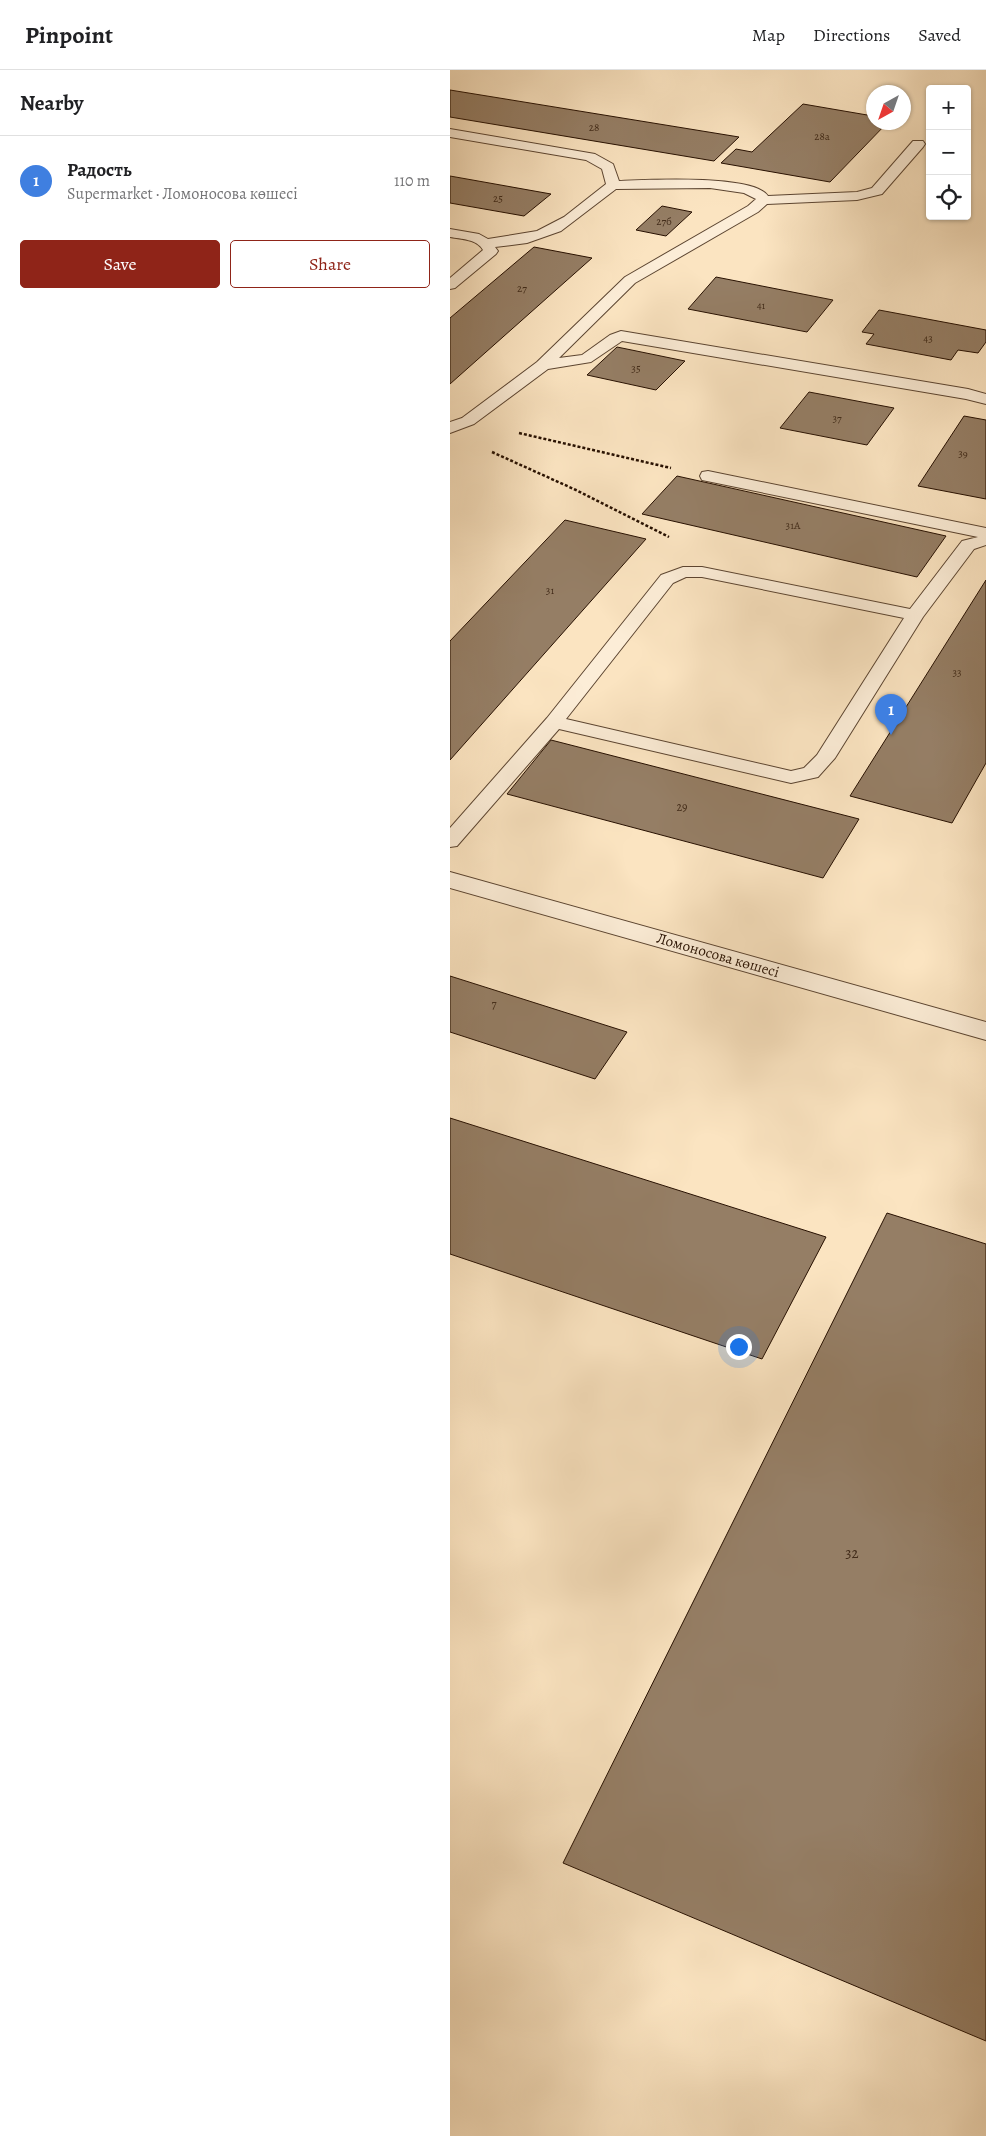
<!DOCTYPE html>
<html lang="en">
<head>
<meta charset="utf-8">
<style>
	:root { --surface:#fff; --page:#f6f6f6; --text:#202124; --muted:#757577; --line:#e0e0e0; --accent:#8f2418 }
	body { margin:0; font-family:Alegreya,serif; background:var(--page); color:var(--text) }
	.controls { position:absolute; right:15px; top:15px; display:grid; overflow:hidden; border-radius:5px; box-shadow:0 1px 4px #0004 }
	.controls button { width:45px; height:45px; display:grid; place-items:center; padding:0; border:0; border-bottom:1px solid var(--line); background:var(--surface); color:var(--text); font:25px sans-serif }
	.compass { position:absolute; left:416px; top:15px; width:45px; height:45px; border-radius:50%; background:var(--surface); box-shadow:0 1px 4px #0004; rotate:220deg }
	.you { position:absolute; left:288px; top:1276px; width:18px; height:18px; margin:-12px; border:4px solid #fff; border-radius:50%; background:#1a73e8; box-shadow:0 0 0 8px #1a73e833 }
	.badge { display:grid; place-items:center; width:32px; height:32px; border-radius:50%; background:var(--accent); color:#fff; font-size:16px; font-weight:700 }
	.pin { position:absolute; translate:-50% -41px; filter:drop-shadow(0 1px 2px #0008) }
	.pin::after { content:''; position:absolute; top:26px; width:18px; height:15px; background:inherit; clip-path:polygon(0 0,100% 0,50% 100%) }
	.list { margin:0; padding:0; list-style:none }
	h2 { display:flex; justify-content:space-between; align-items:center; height:65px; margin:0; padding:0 20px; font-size:21px }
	h2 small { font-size:16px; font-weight:400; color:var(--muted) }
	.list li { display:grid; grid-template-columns:32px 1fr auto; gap:15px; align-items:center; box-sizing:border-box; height:90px; padding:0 20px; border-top:1px solid var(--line) }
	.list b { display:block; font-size:19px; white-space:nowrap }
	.list p { margin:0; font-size:16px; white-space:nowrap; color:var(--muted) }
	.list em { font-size:16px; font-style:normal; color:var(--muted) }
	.actions { display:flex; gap:10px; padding:15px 20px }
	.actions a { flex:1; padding:11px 0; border:1px solid var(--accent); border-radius:5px; text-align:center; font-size:18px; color:var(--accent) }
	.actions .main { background:var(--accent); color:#fff }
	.icon { flex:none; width:28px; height:28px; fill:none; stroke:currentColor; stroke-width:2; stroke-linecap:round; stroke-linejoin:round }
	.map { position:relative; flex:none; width:536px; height:2066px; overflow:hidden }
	header { display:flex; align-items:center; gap:30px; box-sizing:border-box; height:70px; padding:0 25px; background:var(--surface); border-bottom:1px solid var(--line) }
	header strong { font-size:24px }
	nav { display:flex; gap:28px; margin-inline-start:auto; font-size:18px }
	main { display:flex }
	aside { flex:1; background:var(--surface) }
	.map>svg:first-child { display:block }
</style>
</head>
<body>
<header>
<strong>Pinpoint</strong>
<nav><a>Map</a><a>Directions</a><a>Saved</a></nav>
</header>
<main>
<aside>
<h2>Nearby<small></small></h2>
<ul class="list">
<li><span class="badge" style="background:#3f7fe0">1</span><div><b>Радость</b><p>Supermarket · Ломоносова көшесі</p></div><em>110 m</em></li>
</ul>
<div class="actions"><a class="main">Save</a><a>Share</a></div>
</aside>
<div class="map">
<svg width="536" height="2066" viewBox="0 0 536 2066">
	<rect width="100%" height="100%" fill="#fbe4c1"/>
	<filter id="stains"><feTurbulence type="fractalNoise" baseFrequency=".004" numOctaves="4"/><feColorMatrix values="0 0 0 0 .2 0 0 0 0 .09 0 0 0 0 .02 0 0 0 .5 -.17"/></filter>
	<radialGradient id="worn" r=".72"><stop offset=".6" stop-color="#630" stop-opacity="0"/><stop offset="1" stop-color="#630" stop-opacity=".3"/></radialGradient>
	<!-- building -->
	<path fill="#957e65" stroke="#271001" d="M0,20l289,47 -25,24 -264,-44z
		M353,34l70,12v6h15l-58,60 -109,-19 15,-14 16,3z
		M0,106l101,18 -27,22 -74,-13z
		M212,136l30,6 -26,24 -30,-6z
		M84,177l58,11 -142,126v-66z
		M266,207l117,23 -26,32 -119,-23z
		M429,240l107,20v12l-8,11 -20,-3 -7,10 -85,-16 8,-10 -12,-2z
		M167,277l68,14 -29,29 -69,-15z
		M359,322l85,16 -27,37 -87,-17z
		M514,346l22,4v79l-68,-13z
		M227,406l269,60 -29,41 -275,-63z
		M115,450l81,19 -196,221v-119z
		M536,510v183l-34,60 -102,-27z
		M101,670l308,79 -36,59 -316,-84z
		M0,906l177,56 -32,47 -145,-47z
		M0,1048l376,119 -64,122 -312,-105z
		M437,1143l99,31v797l-423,-178z"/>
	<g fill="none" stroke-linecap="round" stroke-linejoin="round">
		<defs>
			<path id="service" d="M0,59l145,25 18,10 6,17c26,-1 135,-7 149,15l89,-4 15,-4 41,-47h10l2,3 -2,3 -41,47 -25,6 -90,4 -9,8 -123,71 -76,75 23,-3 28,-20 11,-4 347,58 18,5v10l-20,-5 -344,-58 -31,21 -43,7 -74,55 -24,9v-11l12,-4 75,-56 88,-85 123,-71 8,-7 -12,-6 -34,-5 -94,1 -55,42 -34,12 -32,4 3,4 -2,3 -41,34 -5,1v-11l33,-28c-6,-11 -22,-11 -33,-13v-8l29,5 9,5 49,-8 27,-14 42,-33 -4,-15 -16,-9 -136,-23z
				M258,401l278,57v17l-12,4 -51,68 -88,141 -17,19 -27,6 -232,-54 -102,117 -7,1v-19l97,-110 114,-143 22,-8h19l208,42 52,-68 16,-4 -276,-57 -2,-4 2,-4zM236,507h16l202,41 -87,137 -13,13 -13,3 -225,-52 107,-136z"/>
			<path id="minor" d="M0,802l536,150v18l-536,-152z"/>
		</defs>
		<!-- service casing -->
		<use href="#service" stroke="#5c4531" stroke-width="2"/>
		<!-- minor casing -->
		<use href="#minor" stroke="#5c4531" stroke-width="2"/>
		<!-- path -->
		<path stroke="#271001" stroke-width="2.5" stroke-dasharray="3 2" stroke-linecap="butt" d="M69,363l152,35
			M42,382l84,38 93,47"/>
		<!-- service -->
		<use href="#service" fill="#fcedd7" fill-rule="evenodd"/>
		<!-- minor -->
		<use href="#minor" fill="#fcedd7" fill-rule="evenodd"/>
	</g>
	<g text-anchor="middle" stroke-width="5" stroke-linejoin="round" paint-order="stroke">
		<!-- far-number labels -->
		<g font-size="11" fill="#422c1a">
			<text x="144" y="61">28</text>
			<text x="372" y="70">28а</text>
			<text x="48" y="132">25</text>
			<text x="214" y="155">27б</text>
			<text x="72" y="222">27</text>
			<text x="311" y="239">41</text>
			<text x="478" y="272">43</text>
			<text x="186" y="302">35</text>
			<text x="387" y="352">37</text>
			<text x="513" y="387">39</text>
			<text x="343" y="459">31А</text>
			<text x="100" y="524">31</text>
			<text x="507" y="606">33</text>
		</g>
		<!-- number labels -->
		<g font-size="12" fill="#422c1a">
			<text x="232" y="741">29</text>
			<text x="44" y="938">7</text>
		</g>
		<!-- street labels -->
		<g font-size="15" fill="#271001" stroke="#fcedd7">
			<text transform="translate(268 885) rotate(16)" y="5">Ломоносова көшесі</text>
		</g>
		<!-- near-number labels -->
		<g font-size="15" fill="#422c1a">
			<text x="402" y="1488">32</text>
		</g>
	</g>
	<rect width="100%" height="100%" filter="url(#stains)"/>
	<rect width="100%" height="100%" fill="url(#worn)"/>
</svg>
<div class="controls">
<button>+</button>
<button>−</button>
<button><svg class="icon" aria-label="locate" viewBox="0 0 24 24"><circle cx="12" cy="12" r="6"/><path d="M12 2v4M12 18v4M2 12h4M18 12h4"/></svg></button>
</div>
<svg class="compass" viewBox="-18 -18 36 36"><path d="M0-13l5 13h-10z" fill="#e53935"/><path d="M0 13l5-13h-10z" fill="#757577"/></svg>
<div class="you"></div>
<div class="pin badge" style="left:441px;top:665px;background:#3f7fe0">1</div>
</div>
</main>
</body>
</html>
